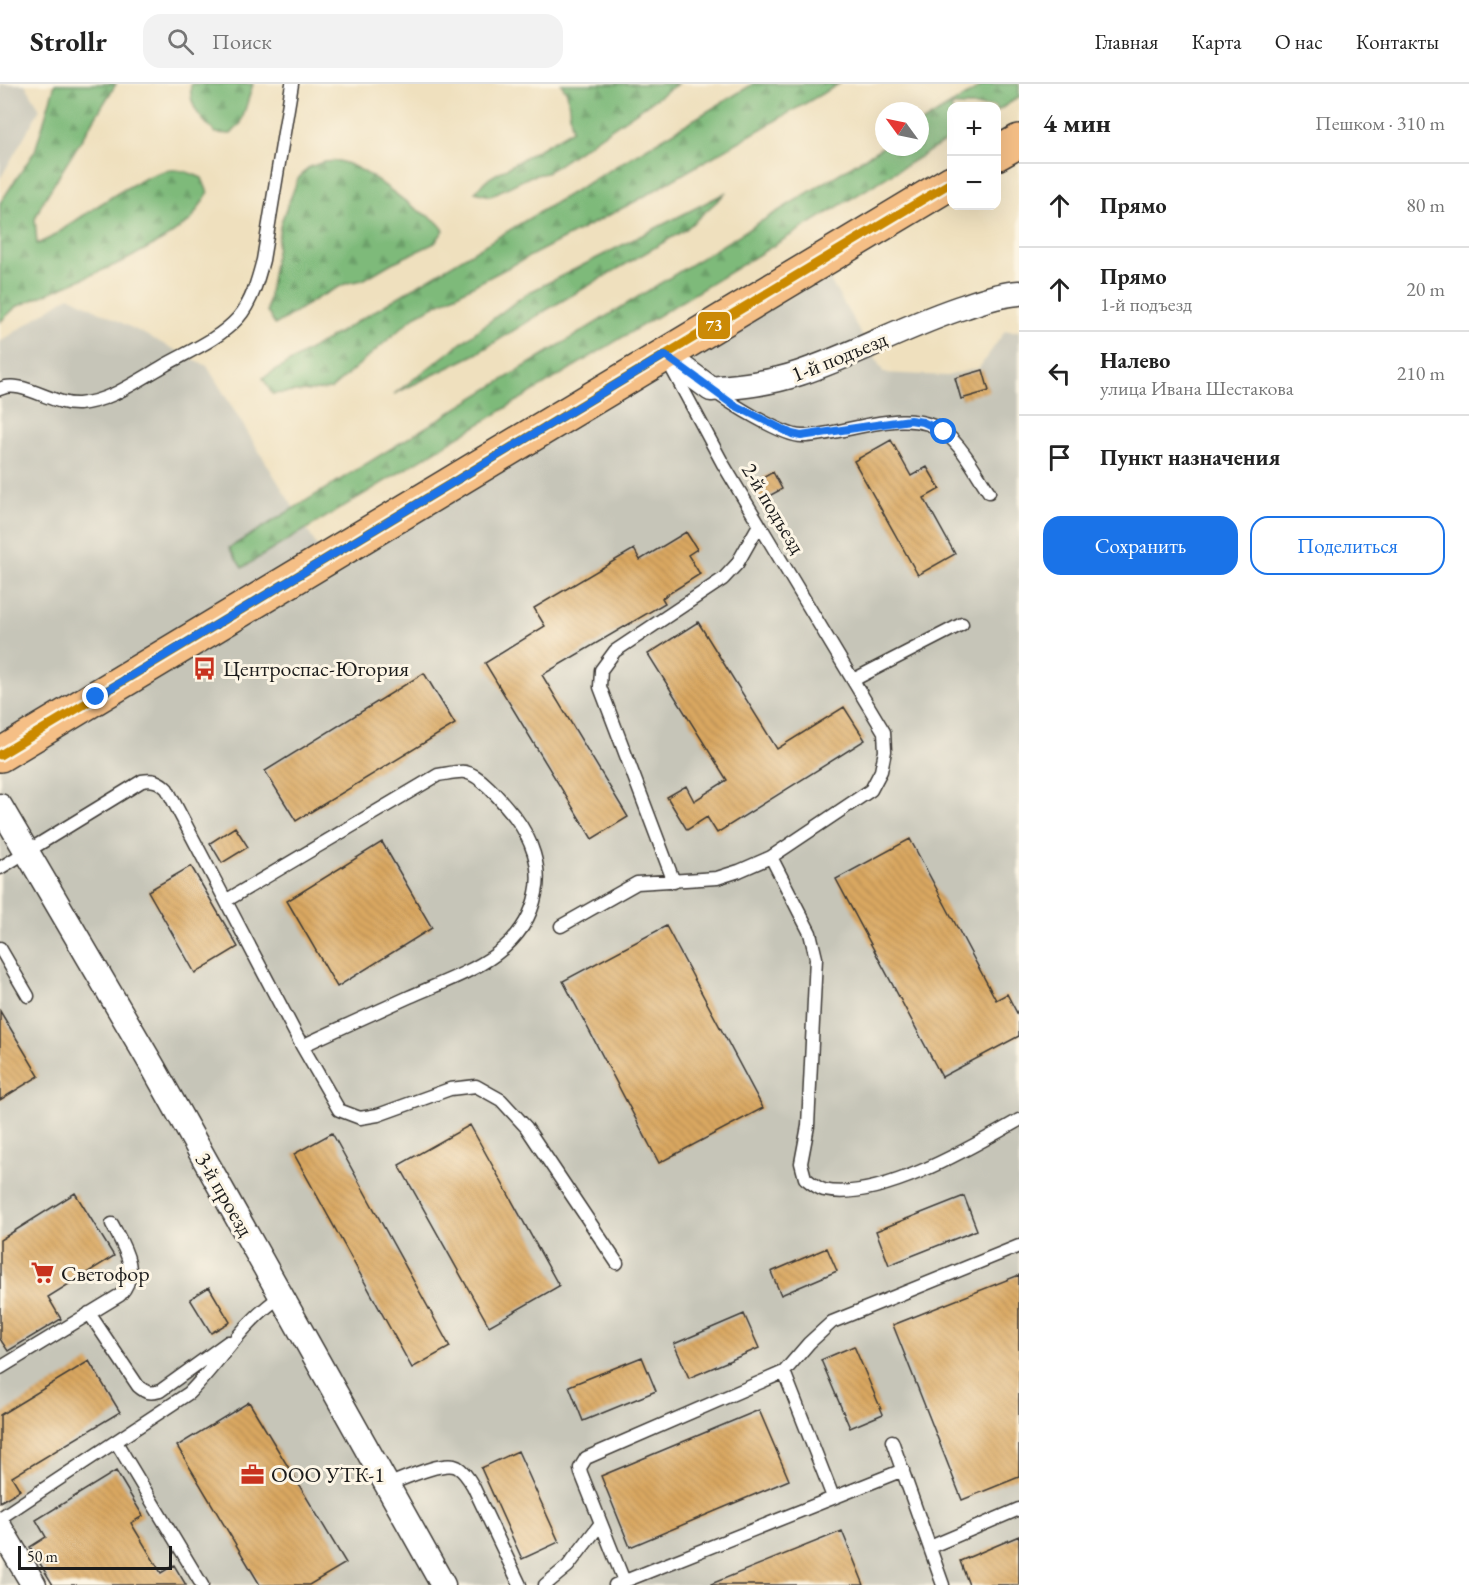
<!DOCTYPE html>
<html lang="ru">
<head>
<meta charset="utf-8">
<style>
	:root { --surface:#fff; --page:#f2f2f2; --text:#222; --muted:#767676; --line:#e0e0e0; --accent:#1a73e8 }
	body { margin:0; font-family:"EB Garamond",serif; background:var(--page); color:var(--text) }
	.controls { position:absolute; right:18px; top:18px; display:grid; overflow:hidden; border-radius:12px; box-shadow:0 6px 24px #0002 }
	.controls button { width:54px; height:54px; display:grid; place-items:center; padding:0; border:0; border-bottom:2px solid var(--line); background:var(--surface); color:var(--text); font:30px sans-serif }
	.compass { position:absolute; left:875px; top:18px; width:54px; height:54px; border-radius:50%; background:var(--surface); box-shadow:0 6px 24px #0002; rotate:303deg }
	.scale { position:absolute; left:18px; bottom:15px; width:154px; box-sizing:border-box; padding-left:6px; border:3px solid #1c1c1c; border-top:0; font-size:16px; line-height:21px; white-space:nowrap; color:#1c1c1c; -webkit-text-stroke:4px #fcf5e5; paint-order:stroke }
	.stop { position:absolute; width:18px; height:18px; margin:-14px; border:4px solid #1a73e8; border-radius:50%; background:#fff }
	.stop.end { background:#1a73e8; border-color:#fff; box-shadow:0 2px 6px #0008 }
	.list { margin:0; padding:0; list-style:none }
	h2 { display:flex; justify-content:space-between; align-items:center; height:78px; margin:0; padding:0 24px; font-size:26px }
	h2 small { font-size:20px; font-weight:400; color:var(--muted) }
	.list li { display:grid; grid-template-columns:39px 1fr auto; gap:18px; align-items:center; box-sizing:border-box; height:84px; padding:0 24px; border-top:2px solid var(--line) }
	.list b { display:block; font-size:22px; white-space:nowrap }
	.list p { margin:0; font-size:20px; white-space:nowrap; color:var(--muted) }
	.list em { font-size:20px; font-style:normal; color:var(--muted) }
	.actions { display:flex; gap:12px; padding:18px 24px }
	.actions a { flex:1; padding:14px 0; border:2px solid var(--accent); border-radius:18px; text-align:center; font-size:21px; color:var(--accent) }
	.actions .main { background:var(--accent); color:#fff }
	.icon { flex:none; width:33px; height:33px; fill:none; stroke:currentColor; stroke-width:2; stroke-linecap:round; stroke-linejoin:round }
	.map { position:relative; flex:none; width:1019px; height:1501px; overflow:hidden }
	header { display:flex; align-items:center; gap:36px; box-sizing:border-box; height:84px; padding:0 30px; background:var(--surface); border-bottom:2px solid var(--line) }
	header strong { font-size:28px }
	nav { display:flex; gap:33px; margin-inline-start:auto; font-size:21px }
	.search { width:420px; height:54px; background:var(--page); display:flex; align-items:center; gap:15px; box-sizing:border-box; padding:0 21px; border-radius:18px; color:var(--muted); font-size:22px }
	main { display:flex }
	aside { flex:1; background:var(--surface) }
	.map>svg:first-child { display:block }
</style>
</head>
<body>
<header>
<strong>Strollr</strong>
<div class="search"><svg class="icon" aria-label="search" viewBox="0 0 24 24"><circle cx="10" cy="10" r="6"/><path d="M15 15l6 6"/></svg>Поиск</div>
<nav><a>Главная</a><a>Карта</a><a>О нас</a><a>Контакты</a></nav>
</header>
<main>
<div class="map">
<svg width="1019" height="1501" viewBox="0 0 1019 1501">
	<defs>
		<pattern id="forest-firs" width="22" height="20" patternUnits="userSpaceOnUse" patternTransform="scale(1.5)"><rect width="22" height="20" fill="#7eba7a"/><path d="M5 1l3.5 6h-7zM16 11l3.5 6h-7z" fill="#6c9f69"/></pattern>
		<pattern id="building-back-hatch" width="6" height="6" patternUnits="userSpaceOnUse" patternTransform="scale(1.5)"><rect width="6" height="6" fill="#d9a761"/><path d="M-1 5l2 2M0 0l6 6M5-1l2 2" fill="none" stroke="#ba8f54"/></pattern>
	</defs>
	<rect width="100%" height="100%" fill="#fcf5e5"/>
	<filter id="ink" filterUnits="userSpaceOnUse"><feTurbulence type="fractalNoise" baseFrequency=".0167" numOctaves="2"/><feDisplacementMap in="SourceGraphic" scale="12" xChannelSelector="R" yChannelSelector="G"/><feConvolveMatrix kernelMatrix="1 2 1 2 8 2 1 2 1" color-interpolation-filters="sRGB"/></filter>
	<filter id="wash" filterUnits="userSpaceOnUse"><feTurbulence type="fractalNoise" baseFrequency=".008" numOctaves="4" result="noise"/><feDisplacementMap in="SourceGraphic" scale="24" xChannelSelector="R" yChannelSelector="G"/><feGaussianBlur stdDeviation="1.35" result="paint"/><feColorMatrix in="noise" values="0 0 0 0 0 0 0 0 0 0 0 0 0 0 0 0 0 1.4 0 .05"/><feComposite in="paint" operator="in"/></filter>
	<g filter="url(#wash)">
		<rect width="100%" height="100%" fill="#efe0be"/>
		<!-- industrial -->
		<path fill="#c6c5b8" d="M0,0h25l15,25 -40,70z
			M827,191l57,98 63,3 32,-8 26,-37h14v1254h-1019v-1243l69,-46 138,70 124,203z"/>
		<!-- forest -->
		<path fill="url(#forest-firs)" stroke="#4d6b4b" stroke-width="1.5" d="M55,0h61l-74,119 -7,16 2,25 13,-6c28,-18 90,-65 121,-68 12,-1 21,4 31,8l6,15 -17,27 -25,18 -42,23 -108,46 -16,15v-119l35,-52z
			M191,0h62l-12,39 -10,11 -15,-1c-15,-14 -28,-27 -25,-49z
			M561,0h116l-131,89 -15,3 -41,20 -15,-4 11,-12 86,-50 -5,-38z
			M753,0h86l-203,117 -221,115 -84,73 -59,5 -9,-16z
			M985,0h34v13l-22,14 -1,-5h-44l-1,32 -709,430 -13,-20 655,-402 36,1v-23z
			M339,77c31,9 53,32 80,50 13,8 14,5 25,19l-9,13 -45,21 -27,16 -16,3 -28,14 -44,28 -8,-14 4,-30 10,-59 17,-43 10,-11 15,-6z
			M727,108l-42,38 -137,79 -72,45 -82,40 132,-100z"/>
		<g id="blocks">
			<!-- building -->
			<path fill="url(#building-back-hatch)" d="M983,286l6,21 -28,8 -6,-21z
				M891,356l20,36 16,-9 13,22 -16,9 31,56 -37,21 -64,-114z
				M773,388l9,17 -22,12 -8,-17z
				M686,448l11,17 -9,6 12,19 -38,24 3,5 -123,72 86,142 -36,22 -107,-176 60,-37 -11,-18 100,-59 6,11z
				M698,538l79,127 67,-42 21,33 -148,93 -10,-16 -20,13 -20,-33 19,-11 8,15 33,-21 -79,-126z
				M424,589l31,51 -159,97 -31,-50z
				M235,743l13,20 -26,16 -12,-20z
				M910,755l86,161 11,-6 12,23v19l-77,41 -106,-198z
				M382,758l50,86 -95,59 -50,-86z
				M191,782l47,81 -43,26 -47,-82z
				M666,842l97,182 -104,55 -96,-182z
				M0,927l39,65 -39,24z
				M470,1041l89,161 -70,40 -90,-161z
				M332,1049l118,214 -38,21 -118,-214z
				M75,1109l39,63 -66,41 13,22 -53,32 -8,-12v-99z
				M964,1112l13,34 -88,35 -13,-34z
				M827,1164l10,23 -56,24 -10,-23z
				M1019,1191v202l-57,23 -69,-175z
				M209,1203l21,35 -19,11 -21,-34z
				M744,1230l15,34 -70,30 -15,-34z
				M854,1262l29,68 -33,14 -29,-68z
				M642,1273l14,34 -73,30 -14,-35z
				M89,1277l31,51 -108,65 8,13 -20,12v-87z
				M249,1318l97,161 -37,22h-49l-83,-139z
				M759,1326l30,70 -159,67 -29,-71z
				M518,1367l41,91 -37,17 -41,-91z
				M116,1387l27,45 -12,7 30,50 13,-8 12,20h-133l-23,-38 16,-10 -10,-17z
				M842,1447l22,54h-153v-1z
				M1019,1452v49h-50l-9,-24z"/>
		</g>
	</g>
	<g filter="url(#ink)">
		<use href="#blocks" fill-opacity="0" stroke="#3c3934" stroke-width="1.5"/>
		<g fill="none" stroke-linecap="round" stroke-linejoin="round">
			<defs>
				<path id="lane" d="M0,305c20,-11 54,17 79,15 11,-1 24,-5 35,-10 17,-8 34,-19 51,-29 25,-14 54,-26 73,-47 14,-16 20,-39 25,-58l29,-176
					M712,306c17,12 70,46 90,46 43,0 106,-33 143,-3 19,15 31,40 44,59
					M853,596l109,-56
					M771,773l39,76 6,25 -8,168 -7,37 4,15c5,4 12,10 19,12 55,12 148,-43 195,-70
					M0,784l142,-87c11,-2 17,0 25,8l135,257 37,64 21,8 18,-3 72,-26 26,-3 25,14 25,27 91,136
					M674,798l-74,-195 1,-17 14,-19 108,-72 14,-15 22,-39
					M227,816l211,-125c8,-1 19,-4 27,-3 17,3 39,32 50,45 16,21 27,50 21,76 -12,63 -75,81 -127,104 -35,16 -71,32 -107,49
					M561,842l76,-43 80,-5 22,-7 32,-14 100,-67 10,-19 4,-20 -1,-19 -161,-268 -52,-97
					M0,864l28,48
					M89,1229l49,73c8,7 12,8 22,5l68,-49
					M0,1284l120,-73c21,-23 4,-48 -8,-71
					M784,1288l49,125
					M892,1357l51,144
					M116,1358l86,143
					M387,1401c16,-6 56,-25 70,-18 7,4 12,12 16,19l47,99
					M0,1434l189,-125c32,-32 55,-73 94,-98
					M930,1463l89,-38
					M624,1497l-43,-108 -1,-5 6,-10 198,-86 25,-29 23,-21 187,-76
					M545,1501l23,-19 33,-43
					M615,1501l288,-115"/>
				<path id="street" d="M665,271l46,34c30,-3 60,-6 89,-16 57,-19 109,-49 166,-67 17,-6 35,-12 53,-13
					M0,722l153,261 290,518
					M0,1444l34,57"/>
				<path id="primary" d="M996,70l23,-13
					M0,671l952,-573"/>
			</defs>
			<!-- lane casing -->
			<use href="#lane" stroke="#3c3934" stroke-width="15"/>
			<!-- street casing -->
			<use href="#street" stroke="#3c3934" stroke-width="27"/>
			<!-- primary casing -->
			<use href="#primary" stroke="#3c3934" stroke-width="36"/>
			<!-- lane -->
			<use href="#lane" stroke="#fff" stroke-width="12"/>
			<!-- street -->
			<use href="#street" stroke="#fff" stroke-width="24"/>
			<!-- primary -->
			<use href="#primary" stroke="#f5bf86" stroke-width="33"/>
			<defs>
				<path id="bus-1" d="M0,671l952,-573"/>
			</defs>
			<!-- bus-1 casing -->
			<use href="#bus-1" stroke="#fcf5e5" stroke-width="14"/>
			<!-- bus-1 -->
			<use href="#bus-1" stroke="#cb8a06" stroke-width="9"/>
		</g>
	</g>
	<g fill="none" stroke-linecap="round" stroke-linejoin="round" filter="url(#ink)">
		<!-- route -->
		<path stroke="#1a73e8" stroke-width="8" d="M96,613l569,-342 67,49 60,30 9,2 109,-16 13,2 21,10"/>
	</g>
	<!-- icons -->
	<defs>
		<symbol id="bus-bare" viewBox="-9 -9 18 18"><path d="M-5-6H5V4H4V6H2V4H-2V6H-4V4H-5ZM-3.5-4V0h7V-4ZM-3.5 1.2v1.5H-2V1.2ZM2 1.2v1.5H3.5V1.2Z" fill="#c8321e" stroke="#fcf5e5" stroke-width="2.5" paint-order="stroke"/></symbol>
		<symbol id="supermarket-bare" viewBox="-9 -9 18 18"><path d="M-6-5.5h2.5l.6 2H6L4.5 2H-2.5L-4.4-4H-6ZM-1.5 3.2a1.3 1.3 0 1 0 .1 0ZM3 3.2a1.3 1.3 0 1 0 .1 0Z" fill="#c8321e" stroke="#fcf5e5" stroke-width="2.5" paint-order="stroke"/></symbol>
		<symbol id="office-bare" viewBox="-9 -9 18 18"><path d="M-6-3h4V-5.5h4V-3h4V5H-6ZM-1-4.5V-3h2v-1.5ZM-6 0V1H6V0Z" fill="#c8321e" stroke="#fcf5e5" stroke-width="2.5" paint-order="stroke"/></symbol>
	</defs>
	<g fill-rule="evenodd">
		<use href="#bus-bare" x="188" y="568" width="33" height="33"/>
		<use href="#supermarket-bare" x="26" y="1172" width="33" height="33"/>
		<use href="#office-bare" x="236" y="1374" width="33" height="33"/>
	</g>
	<g text-anchor="middle" stroke-width="6" stroke-linejoin="round" paint-order="stroke">
		<!-- street labels -->
		<g font-size="22" fill="#1c1c1c" stroke="#fcf5e5">
			<text transform="translate(839 272) rotate(-22)" y="8">1-й подъезд</text>
			<text transform="translate(774 424) rotate(59)" y="8">2-й подъезд</text>
			<text transform="translate(225 1110) rotate(60)" y="8">3-й проезд</text>
		</g>
		<!-- poi labels -->
		<g font-size="22" fill="#1c1c1c" stroke="#fcf5e5" text-anchor="start">
			<text x="223" y="592">Центроспас-Югория</text>
			<text x="61" y="1197">Светофор</text>
			<text x="271" y="1398">ООО УТК-1</text>
		</g>
	</g>
	<rect stroke="#fcf5e5" stroke-width="2" x="697" y="227" width="34" height="29" rx="6" fill="#cb8a06"/>
	<g font-size="16" text-anchor="middle" font-weight="bold" fill="#fff">
		<text x="714" y="247">73</text>
	</g>
</svg>
<div class="controls">
<button>+</button>
<button>−</button>
</div>
<svg class="compass" viewBox="-18 -18 36 36"><path d="M0-13l5 13h-10z" fill="#e53935"/><path d="M0 13l5-13h-10z" fill="#767676"/></svg>
<div class="scale">50 m</div>
<div class="stop" style="left:944px;top:348px"></div>
<div class="stop end" style="left:96px;top:613px"></div>
</div>
<aside>
<h2>4 мин<small>Пешком · 310 m</small></h2>
<ul class="list">
<li><svg class="icon" aria-label="ahead" viewBox="0 0 24 24"><path d="M12 20V5M6 11l6-6 6 6"/></svg><div><b>Прямо</b></div><em>80 m</em></li>
<li><svg class="icon" aria-label="ahead" viewBox="0 0 24 24"><path d="M12 20V5M6 11l6-6 6 6"/></svg><div><b>Прямо</b><p>1-й подъезд</p></div><em>20 m</em></li>
<li><svg class="icon" aria-label="left" viewBox="0 0 24 24"><path d="M17 20v-9H6M10 6l-5 5 5 5"/></svg><div><b>Налево</b><p>улица Ивана Шестакова</p></div><em>210 m</em></li>
<li><svg class="icon" aria-label="arrive" viewBox="0 0 24 24"><path d="M6 21V4h12l-3 4 3 4H6"/></svg><div><b>Пункт назначения</b></div></li>
</ul>
<div class="actions"><a class="main">Сохранить</a><a>Поделиться</a></div>
</aside>
</main>
</body>
</html>
